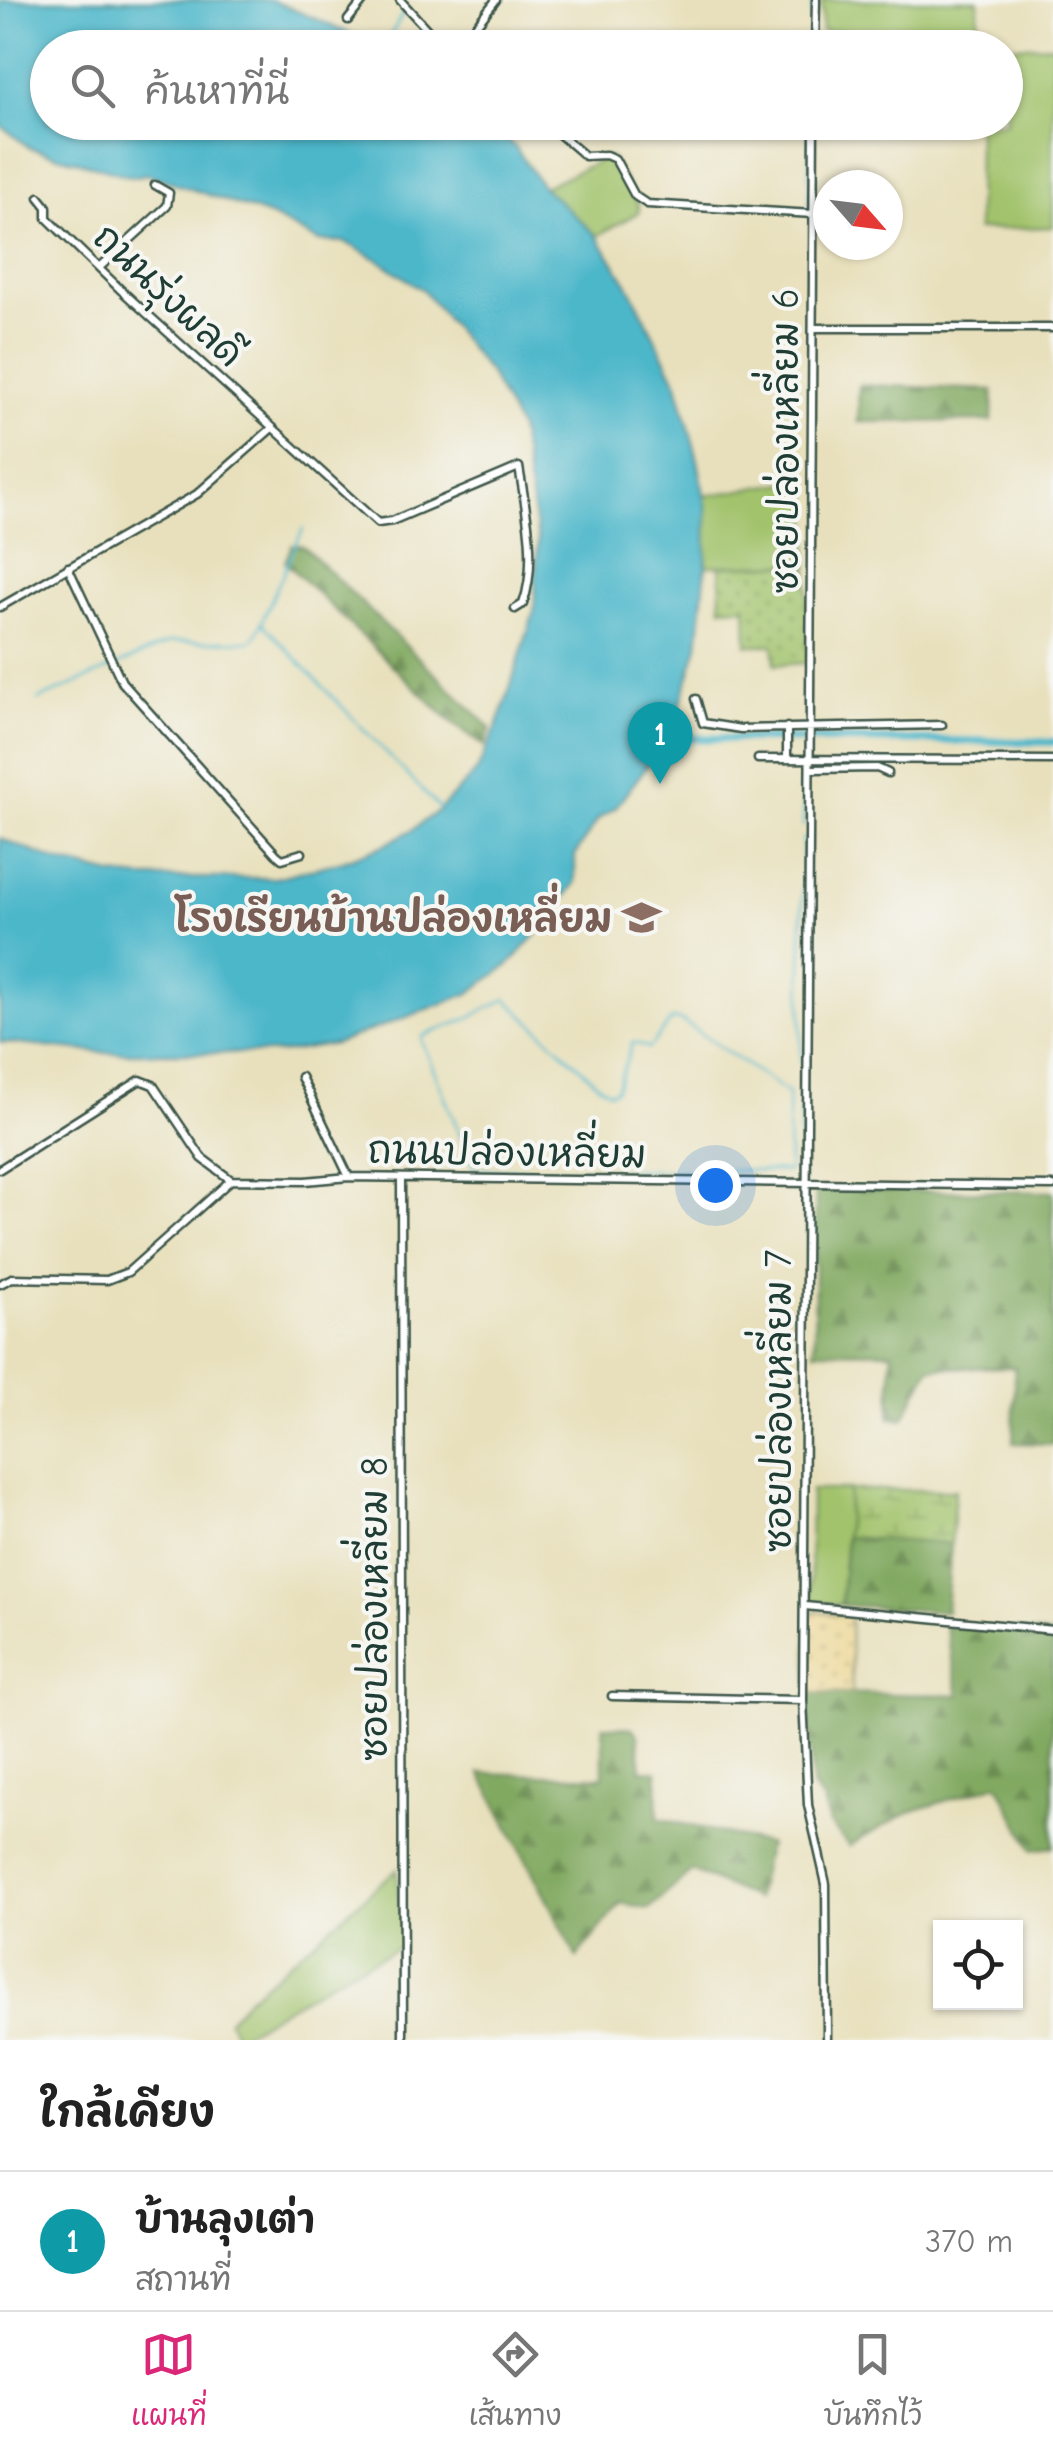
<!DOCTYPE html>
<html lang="th">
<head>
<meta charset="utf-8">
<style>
	:root { --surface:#fff; --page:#f2f2f2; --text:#222; --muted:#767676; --line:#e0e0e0; --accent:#db2777 }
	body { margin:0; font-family:"Comic Neue","Playpen Sans Thai",sans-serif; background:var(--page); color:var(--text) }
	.controls { position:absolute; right:30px; bottom:30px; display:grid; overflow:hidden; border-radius:0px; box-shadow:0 2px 8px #0004 }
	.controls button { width:90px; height:90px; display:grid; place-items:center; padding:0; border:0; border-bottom:2px solid var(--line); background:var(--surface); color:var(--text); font:50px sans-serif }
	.compass { position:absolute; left:813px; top:170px; width:90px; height:90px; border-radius:50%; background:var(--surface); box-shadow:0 2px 8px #0004; rotate:118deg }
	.you { position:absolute; left:715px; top:1185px; width:35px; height:35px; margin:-25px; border:8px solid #fff; border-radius:50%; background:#1a73e8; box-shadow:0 0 0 15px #1a73e833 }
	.badge { display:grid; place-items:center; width:65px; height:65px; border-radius:50%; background:var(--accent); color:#fff; font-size:32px; font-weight:700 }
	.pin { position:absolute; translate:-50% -82px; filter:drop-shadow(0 2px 5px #0008) }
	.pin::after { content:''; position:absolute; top:52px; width:35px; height:30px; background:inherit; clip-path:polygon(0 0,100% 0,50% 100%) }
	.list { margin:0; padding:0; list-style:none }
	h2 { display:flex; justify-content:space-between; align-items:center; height:130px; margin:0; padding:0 40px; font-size:42px }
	h2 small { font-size:32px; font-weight:400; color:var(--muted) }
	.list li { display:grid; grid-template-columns:65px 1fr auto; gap:30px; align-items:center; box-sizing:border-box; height:140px; padding:0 40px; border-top:2px solid var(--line) }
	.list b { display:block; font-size:38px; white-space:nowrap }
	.list p { margin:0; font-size:32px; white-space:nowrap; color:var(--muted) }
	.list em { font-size:32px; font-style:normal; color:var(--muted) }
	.icon { flex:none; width:55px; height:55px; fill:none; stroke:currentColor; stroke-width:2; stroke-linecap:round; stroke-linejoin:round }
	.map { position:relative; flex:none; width:1053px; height:2040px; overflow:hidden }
	.search { position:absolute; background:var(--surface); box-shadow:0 2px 8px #0004; left:30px; right:30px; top:30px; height:110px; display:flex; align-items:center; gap:25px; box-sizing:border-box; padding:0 35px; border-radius:55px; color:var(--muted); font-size:38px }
	.sheet { height:270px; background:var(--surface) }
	nav { display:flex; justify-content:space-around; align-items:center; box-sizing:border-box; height:140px; border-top:2px solid var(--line); background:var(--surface); font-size:28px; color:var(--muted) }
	nav a { display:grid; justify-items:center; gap:5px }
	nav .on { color:var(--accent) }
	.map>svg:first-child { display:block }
</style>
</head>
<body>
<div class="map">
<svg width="1053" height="2040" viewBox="0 0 1053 2040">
	<defs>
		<pattern id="forest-firs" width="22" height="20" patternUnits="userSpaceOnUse" patternTransform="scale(2.5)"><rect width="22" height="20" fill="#81a960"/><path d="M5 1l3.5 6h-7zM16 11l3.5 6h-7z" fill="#698b50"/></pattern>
		<pattern id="wetland-marsh" width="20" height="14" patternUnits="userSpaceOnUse" patternTransform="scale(2.5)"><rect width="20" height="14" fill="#a2c36c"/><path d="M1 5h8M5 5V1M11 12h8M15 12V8" fill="none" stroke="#83a05a"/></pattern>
		<pattern id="sand-dots" width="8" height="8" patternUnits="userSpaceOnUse" patternTransform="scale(2.5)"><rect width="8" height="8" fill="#eeda9e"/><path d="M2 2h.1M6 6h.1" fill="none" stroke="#ccbc89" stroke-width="1.8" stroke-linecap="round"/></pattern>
		<pattern id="garden-dots" width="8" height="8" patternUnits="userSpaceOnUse" patternTransform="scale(2.5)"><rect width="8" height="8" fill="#a2c36c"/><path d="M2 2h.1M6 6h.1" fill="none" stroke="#83a05a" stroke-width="1.8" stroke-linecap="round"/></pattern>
	</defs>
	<rect width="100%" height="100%" fill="#f6f6f2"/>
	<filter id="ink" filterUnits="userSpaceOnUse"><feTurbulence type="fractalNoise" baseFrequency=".01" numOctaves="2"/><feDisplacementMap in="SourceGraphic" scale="20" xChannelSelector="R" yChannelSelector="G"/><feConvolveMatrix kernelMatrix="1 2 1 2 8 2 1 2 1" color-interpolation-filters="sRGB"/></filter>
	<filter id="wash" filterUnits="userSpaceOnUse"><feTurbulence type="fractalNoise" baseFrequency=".0048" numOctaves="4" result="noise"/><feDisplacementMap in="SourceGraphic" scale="40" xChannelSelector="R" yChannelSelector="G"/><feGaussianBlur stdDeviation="2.25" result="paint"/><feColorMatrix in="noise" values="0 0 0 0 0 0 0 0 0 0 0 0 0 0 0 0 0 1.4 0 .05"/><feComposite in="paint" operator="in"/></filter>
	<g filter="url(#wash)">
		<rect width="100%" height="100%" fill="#e8e0bc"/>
		<!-- grass -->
		<path fill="#a2c36c" stroke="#608050" stroke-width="2.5" d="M822,0h156v36l-156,-5z
			M1053,45v182l-76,3 1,-107 28,-1v-74l-28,-1z
			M605,158h6l27,46 1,8 -42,24 -54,-49z
			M808,479v85l-102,2 -2,-70z
			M811,1490h38l-8,115 -31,-3z
			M397,1869l6,77 -56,26 -110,65 -9,-17 20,-22z"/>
		<!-- forest -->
		<path fill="url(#forest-firs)" stroke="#50734a" stroke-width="2.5" d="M859,385l134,5 -1,31 -134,1z
			M292,545l11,1 187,181 -6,19 -36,-27 -163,-157z
			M816,1190l237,2v252l-40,-1 2,-76 -85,1 -27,51 -13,-1 2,-66 -78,-1z
			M846,1537l105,7 -5,68 -105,-7z
			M945,1624l108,11v212l-21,3 -34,-66 -91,29 -58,33 -19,-22 -6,-22 -12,-16 -4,-93 151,2z
			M603,1726l29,2 6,7 3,35 16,1 1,47 110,26 -12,55 -64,-28 -43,38 -28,-6 -44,54 -97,-184 123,4z"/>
		<!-- wetland -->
		<path fill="url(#wetland-marsh)" stroke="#608050" stroke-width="2.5" d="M849,1490h106l-4,54 -105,-7z"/>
		<!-- sand -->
		<path fill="url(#sand-dots)" stroke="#868c69" stroke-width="2.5" d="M810,1611l40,5 2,78 -44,-1 -1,-78z"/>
		<!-- garden -->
		<path fill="url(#garden-dots)" stroke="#608050" stroke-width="2.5" d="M808,564v99l-33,2 -2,-20h-26l-1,-38 -25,1 -1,-42z"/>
		<!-- water -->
		<path fill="#4db7ca" stroke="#367a7f" stroke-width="2.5" d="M0,0h271l111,47 -334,1v74l442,1 25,24 28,40 54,49 33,52 46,92 22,80 9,51 -1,55 -8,80 -18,60 -24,48 -41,54 -17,11 -23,36v28l-33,45 -32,36 -42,30 -133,50 -54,9h-176l-105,-11v-204l57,23 56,14 29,3h133l68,-17 37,-14 32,-17 26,-19 39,-40 24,-55 33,-104 4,-73 -19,-110 -30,-56 -65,-82 -44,-30 -35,-19 -27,-1 -48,-25 -123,-42 -14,3 -103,-29 -30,-23z"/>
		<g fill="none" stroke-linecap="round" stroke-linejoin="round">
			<!-- stream -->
			<path stroke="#4db7ca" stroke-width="2.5" d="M383,48l22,-38
				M811,48l1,-48
				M809,209l1,-87
				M263,624l177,185
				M38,700l132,-58 80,-1 5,-4 48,-108
				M804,753v-13
				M803,826l1,-61
				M506,999l94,87 10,6 6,-2 17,-48 16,6 23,-29 10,2 106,72 1,78 -315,-2 -52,-128 1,-5 42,-16z
				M801,1063l2,-225
				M800,1177l1,-101"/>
			<!-- canal -->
			<path stroke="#4db7ca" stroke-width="8" d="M658,738l395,4"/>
		</g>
	</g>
	<g filter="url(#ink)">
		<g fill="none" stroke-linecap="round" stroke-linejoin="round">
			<defs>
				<path id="street" d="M400,0l44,48
					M348,20l16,-20
					M458,48l38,-48
					M815,48l1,-48
					M545,122l40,34 21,-1 9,4 20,37 12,8 166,10
					M814,122l-11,1578 5,105 18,79 1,156
					M39,197l8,10v11l75,73 256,232 14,-2 127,-54c7,44 19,94 4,137l-8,5
					M99,268l68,-62 2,-13 -14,-8
					M814,328h239
					M68,567l54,115 154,172 6,5 20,-6
					M0,607l197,-113 75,-66
					M696,699l7,24 38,6 201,-4
					M787,727v32
					M758,759l295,1
					M811,769l66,-1 11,5
					M301,1077l48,100
					M0,1169l140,-89 13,5 49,73 29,22
					M401,1178l2,862
					M0,1284l12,-6 95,2 21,-8 103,-92 74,1 44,-4 704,9
					M805,1606l248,24
					M612,1696l191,4"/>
			</defs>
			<!-- street casing -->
			<use href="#street" stroke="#3d5548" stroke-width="11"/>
			<!-- street -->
			<use href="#street" stroke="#fff" stroke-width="6"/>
		</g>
	</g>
	<!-- icons -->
	<defs>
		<symbol id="school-bare" viewBox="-9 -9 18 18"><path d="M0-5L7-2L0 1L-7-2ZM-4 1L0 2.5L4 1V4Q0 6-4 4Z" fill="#8d6e63" stroke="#f6f6f2" stroke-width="2.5" paint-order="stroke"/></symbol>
	</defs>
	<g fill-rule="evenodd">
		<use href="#school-bare" x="614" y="890" width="55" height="55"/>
	</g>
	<g text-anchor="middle" stroke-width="8" stroke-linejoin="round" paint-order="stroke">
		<!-- street labels -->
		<g font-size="38" fill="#1f3d34" stroke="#f6f6f2">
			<text transform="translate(169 295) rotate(43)" y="13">ถนนรุ่งผลดี</text>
			<text transform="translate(785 441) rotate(-90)" y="13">ซอยปล่องเหลี่ยม 6</text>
			<text transform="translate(507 1152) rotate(1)" y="13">ถนนปล่องเหลี่ยม</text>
			<text transform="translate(778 1401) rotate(-90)" y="13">ซอยปล่องเหลี่ยม 7</text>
			<text transform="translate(374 1609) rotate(-90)" y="13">ซอยปล่องเหลี่ยม 8</text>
		</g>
		<!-- education labels -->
		<g font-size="38" font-weight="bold" fill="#785e54" stroke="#f6f6f2" text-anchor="end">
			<text x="612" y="931">โรงเรียนบ้านปล่องเหลี่ยม</text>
		</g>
	</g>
</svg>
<div class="controls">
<button><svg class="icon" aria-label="locate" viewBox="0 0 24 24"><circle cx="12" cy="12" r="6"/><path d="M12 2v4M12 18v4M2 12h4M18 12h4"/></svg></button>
</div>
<svg class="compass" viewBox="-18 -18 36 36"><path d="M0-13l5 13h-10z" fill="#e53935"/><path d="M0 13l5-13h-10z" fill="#767676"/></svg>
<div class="you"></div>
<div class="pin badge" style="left:660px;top:784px;background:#0f9aa8">1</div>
<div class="search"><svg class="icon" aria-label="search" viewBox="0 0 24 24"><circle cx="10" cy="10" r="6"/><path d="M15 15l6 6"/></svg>ค้นหาที่นี่</div>
</div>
<section class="sheet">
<h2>ใกล้เคียง<small></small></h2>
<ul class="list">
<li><span class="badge" style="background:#0f9aa8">1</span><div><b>บ้านลุงเต่า</b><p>สถานที่</p></div><em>370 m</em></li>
</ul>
</section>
<nav>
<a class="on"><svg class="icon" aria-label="map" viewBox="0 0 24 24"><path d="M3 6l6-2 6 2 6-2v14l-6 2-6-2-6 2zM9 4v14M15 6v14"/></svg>แผนที่</a>
<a><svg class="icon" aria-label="directions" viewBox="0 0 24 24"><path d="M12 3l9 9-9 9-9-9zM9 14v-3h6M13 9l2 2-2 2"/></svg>เส้นทาง</a>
<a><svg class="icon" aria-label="saved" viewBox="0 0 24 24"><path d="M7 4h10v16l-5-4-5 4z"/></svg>บันทึกไว้</a>
</nav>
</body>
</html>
